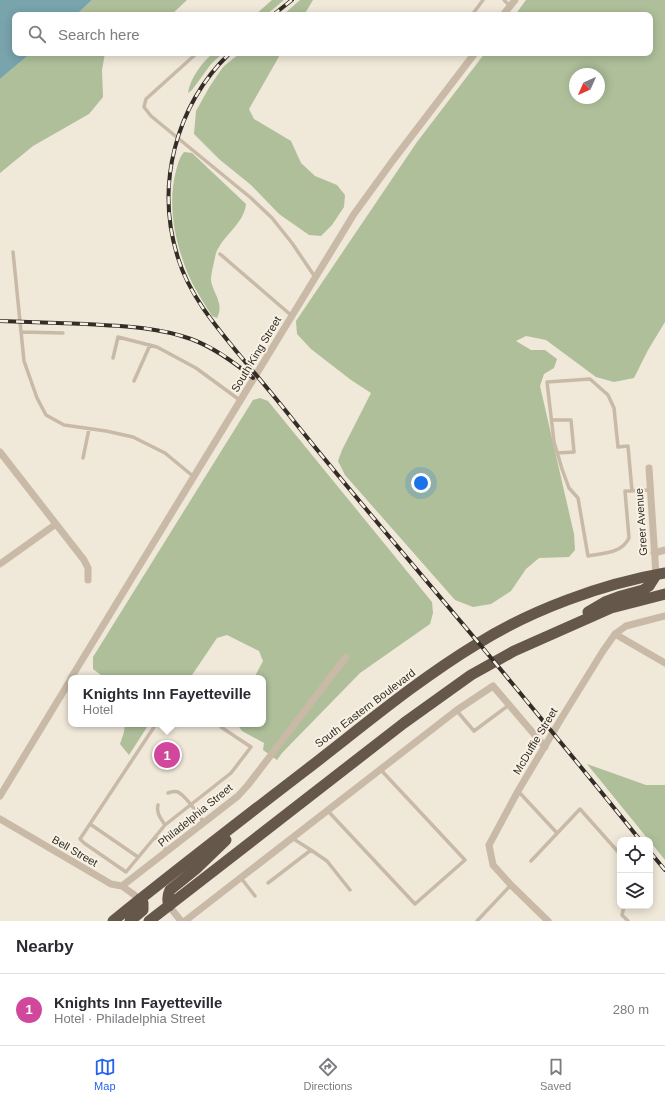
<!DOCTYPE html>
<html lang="en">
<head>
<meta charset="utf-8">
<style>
	:root { --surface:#fff; --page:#f2f2f3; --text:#2b2b33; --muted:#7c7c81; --line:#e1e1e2; --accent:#2563eb }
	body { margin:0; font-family:Helvetica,sans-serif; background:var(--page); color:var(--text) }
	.controls { position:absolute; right:12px; bottom:12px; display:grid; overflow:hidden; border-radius:8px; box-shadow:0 2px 10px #0003 }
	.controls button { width:36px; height:36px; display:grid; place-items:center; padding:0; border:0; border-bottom:1px solid var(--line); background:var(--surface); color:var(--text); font:20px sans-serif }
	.compass { position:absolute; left:569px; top:68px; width:36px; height:36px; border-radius:50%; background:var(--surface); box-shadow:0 2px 10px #0003; rotate:225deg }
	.you { position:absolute; left:421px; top:483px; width:14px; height:14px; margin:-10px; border:3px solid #fff; border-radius:50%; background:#1a73e8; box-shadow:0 0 0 6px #1a73e833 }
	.badge { display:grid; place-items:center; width:26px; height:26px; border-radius:50%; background:var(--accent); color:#fff; font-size:13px; font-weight:700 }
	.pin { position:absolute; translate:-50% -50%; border:2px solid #fff; box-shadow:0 1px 4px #0006 }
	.popup { position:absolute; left:68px; top:675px; width:198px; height:52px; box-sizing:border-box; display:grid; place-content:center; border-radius:8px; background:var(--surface); filter:drop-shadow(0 1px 3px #0005); font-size:13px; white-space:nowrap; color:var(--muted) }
	.popup b { font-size:15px; color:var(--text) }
	.popup::after { content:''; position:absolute; left:50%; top:100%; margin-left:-8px; border:8px solid transparent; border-top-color:var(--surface) }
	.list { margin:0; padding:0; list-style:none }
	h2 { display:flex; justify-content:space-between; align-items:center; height:52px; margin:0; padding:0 16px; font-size:17px }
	h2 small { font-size:13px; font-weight:400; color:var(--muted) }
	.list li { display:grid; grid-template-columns:26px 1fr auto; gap:12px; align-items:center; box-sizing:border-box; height:72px; padding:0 16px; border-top:1px solid var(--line) }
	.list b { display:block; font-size:15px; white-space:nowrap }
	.list p { margin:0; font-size:13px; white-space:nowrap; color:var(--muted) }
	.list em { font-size:13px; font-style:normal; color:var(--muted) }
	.icon { flex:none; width:22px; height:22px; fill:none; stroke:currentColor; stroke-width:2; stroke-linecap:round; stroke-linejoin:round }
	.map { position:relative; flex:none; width:665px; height:921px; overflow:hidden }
	.search { position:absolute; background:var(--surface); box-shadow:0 2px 10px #0003; left:12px; right:12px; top:12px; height:44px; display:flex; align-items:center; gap:10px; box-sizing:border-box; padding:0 14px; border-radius:8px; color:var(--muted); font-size:15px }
	.sheet { height:124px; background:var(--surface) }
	nav { display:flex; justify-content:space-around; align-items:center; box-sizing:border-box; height:56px; border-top:1px solid var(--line); background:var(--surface); font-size:11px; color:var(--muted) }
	nav a { display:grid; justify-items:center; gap:2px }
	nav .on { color:var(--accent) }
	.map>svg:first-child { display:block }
</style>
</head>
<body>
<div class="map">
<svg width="665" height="921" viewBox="0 0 665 921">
	<rect width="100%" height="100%" fill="#f0e8d9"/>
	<!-- green -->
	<path fill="#aebf9a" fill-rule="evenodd" d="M92,0h95l-16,15h-95z
		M272,0h12l-18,15h-11z
		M300,0h13l-9,15h-21z
		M526,0h139v322l-17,28 -14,28 -20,4 -18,-5 -50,-37 -20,-4 -10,5 15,9h14l12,9 -3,9 -10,6 -4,12 34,148 1,16 -6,7 -30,1 -13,11 -15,22 -20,13 -18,3 -18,-7 -110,-125 -7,-14 4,-11 29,-57 -20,-13 -40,-31 -14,-15 -1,-13 121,-179 68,-89h165v-38h-135zM575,74h24v24h-24z
		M31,53h74l-3,17 1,27 -14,17 -56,32 -33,27v-94z
		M213,53h10l-12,11 -19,26 -4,3c2,-15 14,-30 25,-40z
		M240,53h41l-32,56 5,10 37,22 10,22 14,13 22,9 8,10 -1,12 -12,18 -11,11 -12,-1 -30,-21 -28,-29 -32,-26 -25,-25 2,-23 14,-25 13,-19z
		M184,152l8,1 54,51c-2,18 -18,28 -27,43 -3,4 -4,10 -5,15 -1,5 -3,13 -3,18 1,12 14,23 6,38l-5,-2c-8,-13 -18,-28 -24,-42 -13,-32 -21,-69 -12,-103 2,-7 3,-13 8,-19z
		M260,398l8,3 164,201 1,11 -3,11 -70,49 -78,80 -5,7 -14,-10 1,-7 -22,-12 -5,-7h26v-46h-9l9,-17 -4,-10 -32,-16 -10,3 -27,40h-85l-12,-9v-12l160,-257z
		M125,724h24l-20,31 -9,-11 4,-12z
		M587,764l59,21h19v75z"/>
	<!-- water -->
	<path fill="#79a4ad" d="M0,0h92l-16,15h-61v38h16l-31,26z"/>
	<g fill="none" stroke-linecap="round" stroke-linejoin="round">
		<!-- service -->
		<path stroke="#c8baa6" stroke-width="3.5" d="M504,0l6,6
			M472,15l11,-15
			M197,53l-51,46 -2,8 7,9 100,82 21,20 20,25 23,34
			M13,252l11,109 13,37 9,17 18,10 42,6 27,6 32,16 29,24
			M220,254l72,62
			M21,332l42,1
			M113,358l5,-21 39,10 39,21 45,33
			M134,381l16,-36
			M552,420h19l3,32 -17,1
			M83,458l6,-29
			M632,491l-4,-45 -10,1 -4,-39 -6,-13 -18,-16 -43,3 7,60 8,27 7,19 9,10 10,58c15,-3 33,-2 41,-18l-4,-47 25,-1
			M457,711l17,20 35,-26
			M156,724l-76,115 4,4 42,29 39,-47 66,-52 20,-26 -30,-20v-3
			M518,791l39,42
			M168,793c3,-1 7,-2 10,-1 9,5 20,22 26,31
			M158,805c-2,8 3,14 7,20
			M327,810l88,94 50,-44 -85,-91
			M90,824l48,33
			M155,837l12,14
			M311,850l16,11 23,29
			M531,861l49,-52 40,45
			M241,878l14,18
			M268,883l43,-33 -19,-12
			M624,906l-2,9 6,6
			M477,921l34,-36"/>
		<!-- minor -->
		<path stroke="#c8baa6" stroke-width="7" d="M503,15l12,-15
			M0,452l84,108 4,8v12
			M649,468l7,107
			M654,553l11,-3
			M0,564l56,-40
			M615,634l50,29
			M71,678l283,-464 40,-55 81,-106
			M0,796l71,-117
			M0,819l111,65 11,2 18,13
			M122,886l116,-90 10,-11 98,-128
			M169,906l12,15
			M185,921l272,-211 36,-24 52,61
			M548,921l-37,-36 -18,-20 -4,-20 29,-54 46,-77 39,-63 12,-17 11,-8 39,-10"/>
		<!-- trunk -->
		<path stroke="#66574b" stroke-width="11" d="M588,612l17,-10 16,-6 22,-6 6,-4 7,-11
			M169,906c-2,-6 -2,-10 1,-16l26,-21 30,-29
			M113,921c63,-51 128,-101 193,-151 56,-43 110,-89 171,-126 54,-34 125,-60 188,-71
			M130,921l13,-11v-7l-3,-4
			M149,921l255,-198 67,-48 43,-24 97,-43 54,-14"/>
		<defs>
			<path id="rail" d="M273,15l19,-15
				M230,53c-55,53 -75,133 -52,205 11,36 36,66 59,94 19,23 38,45 56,68 60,75 122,147 184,221 55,66 109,132 163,199
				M0,321c29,1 57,2 86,3 36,2 71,3 105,15 24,9 43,23 62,39
				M650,852l15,18"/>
		</defs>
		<!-- rail casing -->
		<use href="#rail" stroke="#342d27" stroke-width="4"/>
		<!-- rail -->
		<use href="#rail" stroke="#f8f2e5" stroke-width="2.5" stroke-dasharray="8" stroke-linecap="butt"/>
	</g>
	<g text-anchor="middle" stroke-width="4" stroke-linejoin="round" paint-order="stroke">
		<!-- street labels -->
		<g font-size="11" fill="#342d27" stroke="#f8f2e5">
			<text transform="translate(256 354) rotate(-59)" y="4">South King Street</text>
			<text transform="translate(641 522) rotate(-94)" y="4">Greer Avenue</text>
			<text transform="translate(365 708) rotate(-37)" y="4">South Eastern Boulevard</text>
			<text transform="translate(535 741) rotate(-59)" y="4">McDuffie Street</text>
			<text transform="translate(195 815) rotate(-39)" y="4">Philadelphia Street</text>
			<text transform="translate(75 851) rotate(30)" y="4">Bell Street</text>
		</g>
	</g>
</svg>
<div class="controls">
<button><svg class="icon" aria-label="locate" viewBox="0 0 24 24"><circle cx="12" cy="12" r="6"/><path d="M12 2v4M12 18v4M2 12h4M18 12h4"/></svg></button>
<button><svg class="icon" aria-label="layers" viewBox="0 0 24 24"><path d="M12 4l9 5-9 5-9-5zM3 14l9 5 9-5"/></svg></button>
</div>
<svg class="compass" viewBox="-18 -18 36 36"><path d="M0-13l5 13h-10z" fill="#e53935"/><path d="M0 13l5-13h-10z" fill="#7c7c81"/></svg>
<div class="you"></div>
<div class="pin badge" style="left:167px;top:755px;background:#d1479c">1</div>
<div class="popup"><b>Knights Inn Fayetteville</b>Hotel</div>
<div class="search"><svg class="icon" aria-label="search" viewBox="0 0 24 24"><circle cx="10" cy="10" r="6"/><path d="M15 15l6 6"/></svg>Search here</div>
</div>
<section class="sheet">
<h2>Nearby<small></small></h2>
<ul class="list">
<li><span class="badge" style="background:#d1479c">1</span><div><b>Knights Inn Fayetteville</b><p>Hotel · Philadelphia Street</p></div><em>280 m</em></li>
</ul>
</section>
<nav>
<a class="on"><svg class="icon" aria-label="map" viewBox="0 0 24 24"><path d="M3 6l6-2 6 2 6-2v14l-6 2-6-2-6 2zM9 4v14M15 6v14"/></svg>Map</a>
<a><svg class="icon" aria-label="directions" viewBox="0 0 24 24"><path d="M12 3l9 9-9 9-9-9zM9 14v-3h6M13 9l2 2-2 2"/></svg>Directions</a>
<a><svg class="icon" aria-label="saved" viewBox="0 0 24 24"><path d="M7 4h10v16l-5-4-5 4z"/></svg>Saved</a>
</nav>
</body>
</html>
